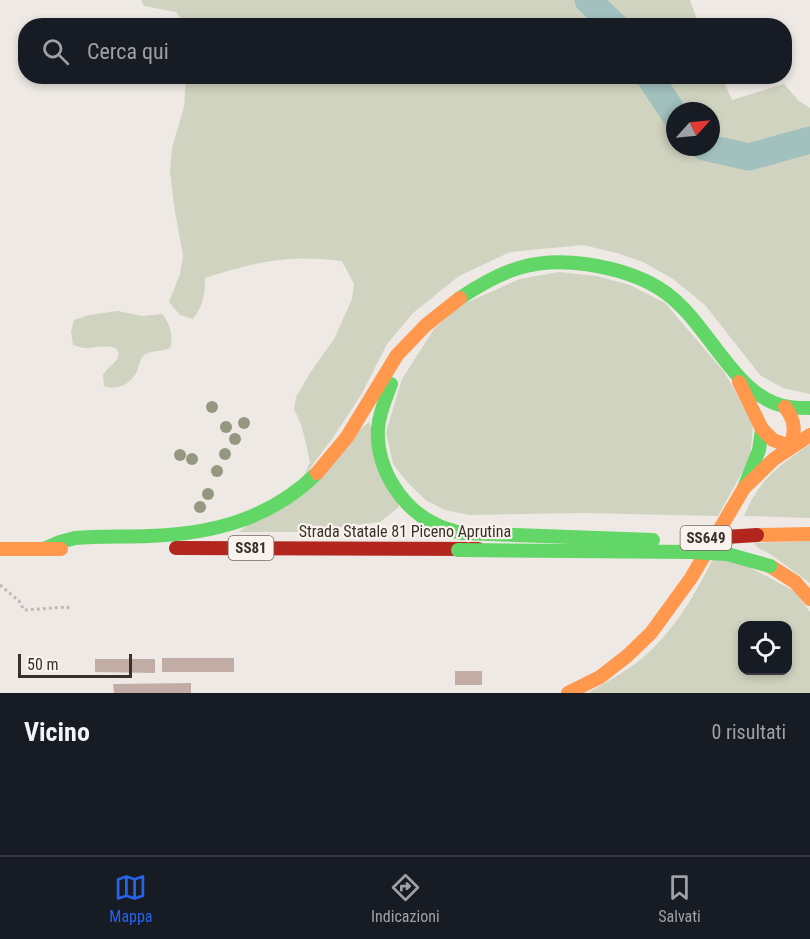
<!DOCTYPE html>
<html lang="it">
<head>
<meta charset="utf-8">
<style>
	:root { --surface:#171b24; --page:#242831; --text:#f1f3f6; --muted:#9ea1a6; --line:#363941; --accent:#2563eb }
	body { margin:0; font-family:"Roboto Condensed",sans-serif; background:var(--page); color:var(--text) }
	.controls { position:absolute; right:18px; bottom:18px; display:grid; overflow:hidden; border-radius:12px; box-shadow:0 3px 9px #0003 }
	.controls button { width:54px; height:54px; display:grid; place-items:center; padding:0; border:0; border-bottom:2px solid var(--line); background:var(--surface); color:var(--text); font:30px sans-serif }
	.compass { position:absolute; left:666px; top:102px; width:54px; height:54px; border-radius:50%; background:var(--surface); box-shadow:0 3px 9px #0003; rotate:63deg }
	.scale { position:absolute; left:18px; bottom:15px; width:114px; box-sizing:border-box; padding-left:6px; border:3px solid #392f2b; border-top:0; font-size:16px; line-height:21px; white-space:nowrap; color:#392f2b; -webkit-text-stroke:4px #faf3ed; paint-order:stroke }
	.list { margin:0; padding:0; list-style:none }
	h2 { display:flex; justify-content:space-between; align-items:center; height:78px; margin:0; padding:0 24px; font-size:26px }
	h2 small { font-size:20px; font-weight:400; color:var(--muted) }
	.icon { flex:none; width:33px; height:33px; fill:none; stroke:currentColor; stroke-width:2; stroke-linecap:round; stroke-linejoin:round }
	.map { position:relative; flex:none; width:810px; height:693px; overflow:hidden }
	.search { position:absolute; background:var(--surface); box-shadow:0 3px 9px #0003; left:18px; right:18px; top:18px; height:66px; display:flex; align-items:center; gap:15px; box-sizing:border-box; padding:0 21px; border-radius:24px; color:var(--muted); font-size:22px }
	.sheet { height:162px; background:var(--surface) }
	nav { display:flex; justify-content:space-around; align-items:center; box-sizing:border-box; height:84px; border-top:2px solid var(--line); background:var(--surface); font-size:16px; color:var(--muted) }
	nav a { display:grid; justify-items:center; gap:3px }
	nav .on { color:var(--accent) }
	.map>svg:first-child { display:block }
</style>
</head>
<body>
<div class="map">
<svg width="810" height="693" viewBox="0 0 810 693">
	<rect width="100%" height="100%" fill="#eee9e4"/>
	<!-- green -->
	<path fill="#d0d3bf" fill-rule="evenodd" d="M141,0h549l9,25 -513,1 -10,-14 -32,-6z
		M186,77h536l10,23 52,-16 15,17 11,7v286l-27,-6 -23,-13 -55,-70 -32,-26 -30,-17 -26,-9 -34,-8 -73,7 -51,24 -46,37 -26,31 -26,51 -29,44 -28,37 6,-14 -8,-35 -8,-18 2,-12 14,-24 24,-34 18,-40 2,-15 -12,-23c-54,-7 -86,1 -137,17 0,16 -2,28 -12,41l-13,-4 -11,-13 11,-28 3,-18 -9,-50 -4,-34 2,-24 12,-41zM675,111h36v36h-36z
		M559,272l37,4 34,9 35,18 60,70 28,52 -3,33 -32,58 -135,-3 -114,2 -24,-5 -18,-9 -19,-18 -15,-19 -7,-32 16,-53 32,-50 27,-24 59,-26z
		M118,311l24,5 20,-2c8,9 12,23 8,34 -8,4 -21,2 -27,8 -3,4 -4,9 -5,13 -6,15 -20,22 -34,17l-1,-11c3,-6 13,-12 15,-18 5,-16 -23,-9 -31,-9 -5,0 -9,-2 -14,-3l-2,-13 3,-12 15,-5z
		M369,422l30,85 -19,15 -81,10h-60z
		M810,444v74l-66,-2c16,-38 34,-49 66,-72z
		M810,541v42l-40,-29 -12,-6 -4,-5z
		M714,557l26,5 54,29 16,21v81h-222c18,-11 36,-20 52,-33 33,-27 55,-65 74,-103zM742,626h46v44h-46z"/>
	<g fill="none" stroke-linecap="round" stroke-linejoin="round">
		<!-- river -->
		<path stroke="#a1c0be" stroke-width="27" d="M588,0l27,26
			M649,76l26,39
			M704,147l45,10 61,-17"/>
	</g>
	<!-- building -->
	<path fill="#c1ada6" d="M162,658h72v14h-72z
		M95,659h60v14l-60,-1z
		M455,671h27v14h-27z
		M191,683v10h-77l-1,-9z"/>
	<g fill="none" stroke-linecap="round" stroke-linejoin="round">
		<!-- path -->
		<path stroke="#c0bab6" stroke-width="3" stroke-dasharray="3 3" stroke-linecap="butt" d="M0,585l19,16 5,9 43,-3 4,3"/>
		<!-- fast -->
		<path stroke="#63d668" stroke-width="14" d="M460,298c42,-28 74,-41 125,-34 28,4 58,12 81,29 39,28 65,93 108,110 12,5 24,5 36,5
			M391,384c-5,14 -12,29 -13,45 -2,40 24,81 61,97 7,3 15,5 22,7l192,7
			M744,488l15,-38 3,-21
			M44,549l16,-7 15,-4c24,-2 49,-1 74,-2 63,-2 122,-17 168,-63"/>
		<!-- slow -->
		<path stroke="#ff974d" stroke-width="14" d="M739,382l23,47 11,11 17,6c6,-15 5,-26 -5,-39
			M317,473l30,-36 50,-82 29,-30 34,-27
			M757,535l53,-1
			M0,549h61
			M770,566l25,16 15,17
			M568,693l32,-16 27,-21 24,-23 40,-55 53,-90 30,-29 36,-24"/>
		<!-- jam -->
		<path stroke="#b3261e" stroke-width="14" d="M176,548l302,1"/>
		<!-- fast-bridge -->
		<path stroke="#63d668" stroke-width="14" d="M458,550l233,2 36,2 43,12"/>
		<!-- jam-bridge -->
		<path stroke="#b3261e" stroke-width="14" d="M694,539l63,-4"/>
	</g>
	<!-- trees -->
	<g fill="#949881">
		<circle cx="212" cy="407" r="6"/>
		<circle cx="244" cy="423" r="6"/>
		<circle cx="226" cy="427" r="6"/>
		<circle cx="235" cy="439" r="6"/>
		<circle cx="225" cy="454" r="6"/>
		<circle cx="180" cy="455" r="6"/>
		<circle cx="192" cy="459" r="6"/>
		<circle cx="217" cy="471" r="6"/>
		<circle cx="208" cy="494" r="6"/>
		<circle cx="200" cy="507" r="6"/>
	</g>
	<g text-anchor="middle" stroke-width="4.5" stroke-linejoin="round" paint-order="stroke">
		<!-- shield labels -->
		<g fill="#faf3ed" stroke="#736a65" stroke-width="1.5">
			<rect x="680.5" y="526" width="51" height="24" rx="4.5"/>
			<rect x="228.5" y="536" width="45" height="24" rx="4.5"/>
		</g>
		<g font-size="15" font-weight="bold" fill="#392f2b">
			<text x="706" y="543">SS649</text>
			<text x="251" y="553">SS81</text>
		</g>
		<!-- street labels -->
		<g font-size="16" fill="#392f2b" stroke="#faf3ed">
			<text x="405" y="537">Strada Statale 81 Piceno Aprutina</text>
		</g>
	</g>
</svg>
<div class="controls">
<button><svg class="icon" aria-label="locate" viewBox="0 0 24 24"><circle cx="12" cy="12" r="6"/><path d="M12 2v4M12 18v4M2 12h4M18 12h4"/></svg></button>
</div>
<svg class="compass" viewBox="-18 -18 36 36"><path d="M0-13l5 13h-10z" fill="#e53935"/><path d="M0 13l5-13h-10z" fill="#9ea1a6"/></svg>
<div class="scale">50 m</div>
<div class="search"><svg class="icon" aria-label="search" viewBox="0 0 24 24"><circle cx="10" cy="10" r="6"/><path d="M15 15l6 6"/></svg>Cerca qui</div>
</div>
<section class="sheet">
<h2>Vicino<small>0 risultati</small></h2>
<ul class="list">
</ul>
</section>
<nav>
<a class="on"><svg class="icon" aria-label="map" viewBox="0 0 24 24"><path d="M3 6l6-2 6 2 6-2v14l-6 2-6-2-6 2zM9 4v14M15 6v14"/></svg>Mappa</a>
<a><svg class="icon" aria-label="directions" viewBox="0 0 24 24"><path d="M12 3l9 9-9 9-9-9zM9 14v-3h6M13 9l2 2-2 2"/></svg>Indicazioni</a>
<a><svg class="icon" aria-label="saved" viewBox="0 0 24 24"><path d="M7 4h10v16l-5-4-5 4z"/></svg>Salvati</a>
</nav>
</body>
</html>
